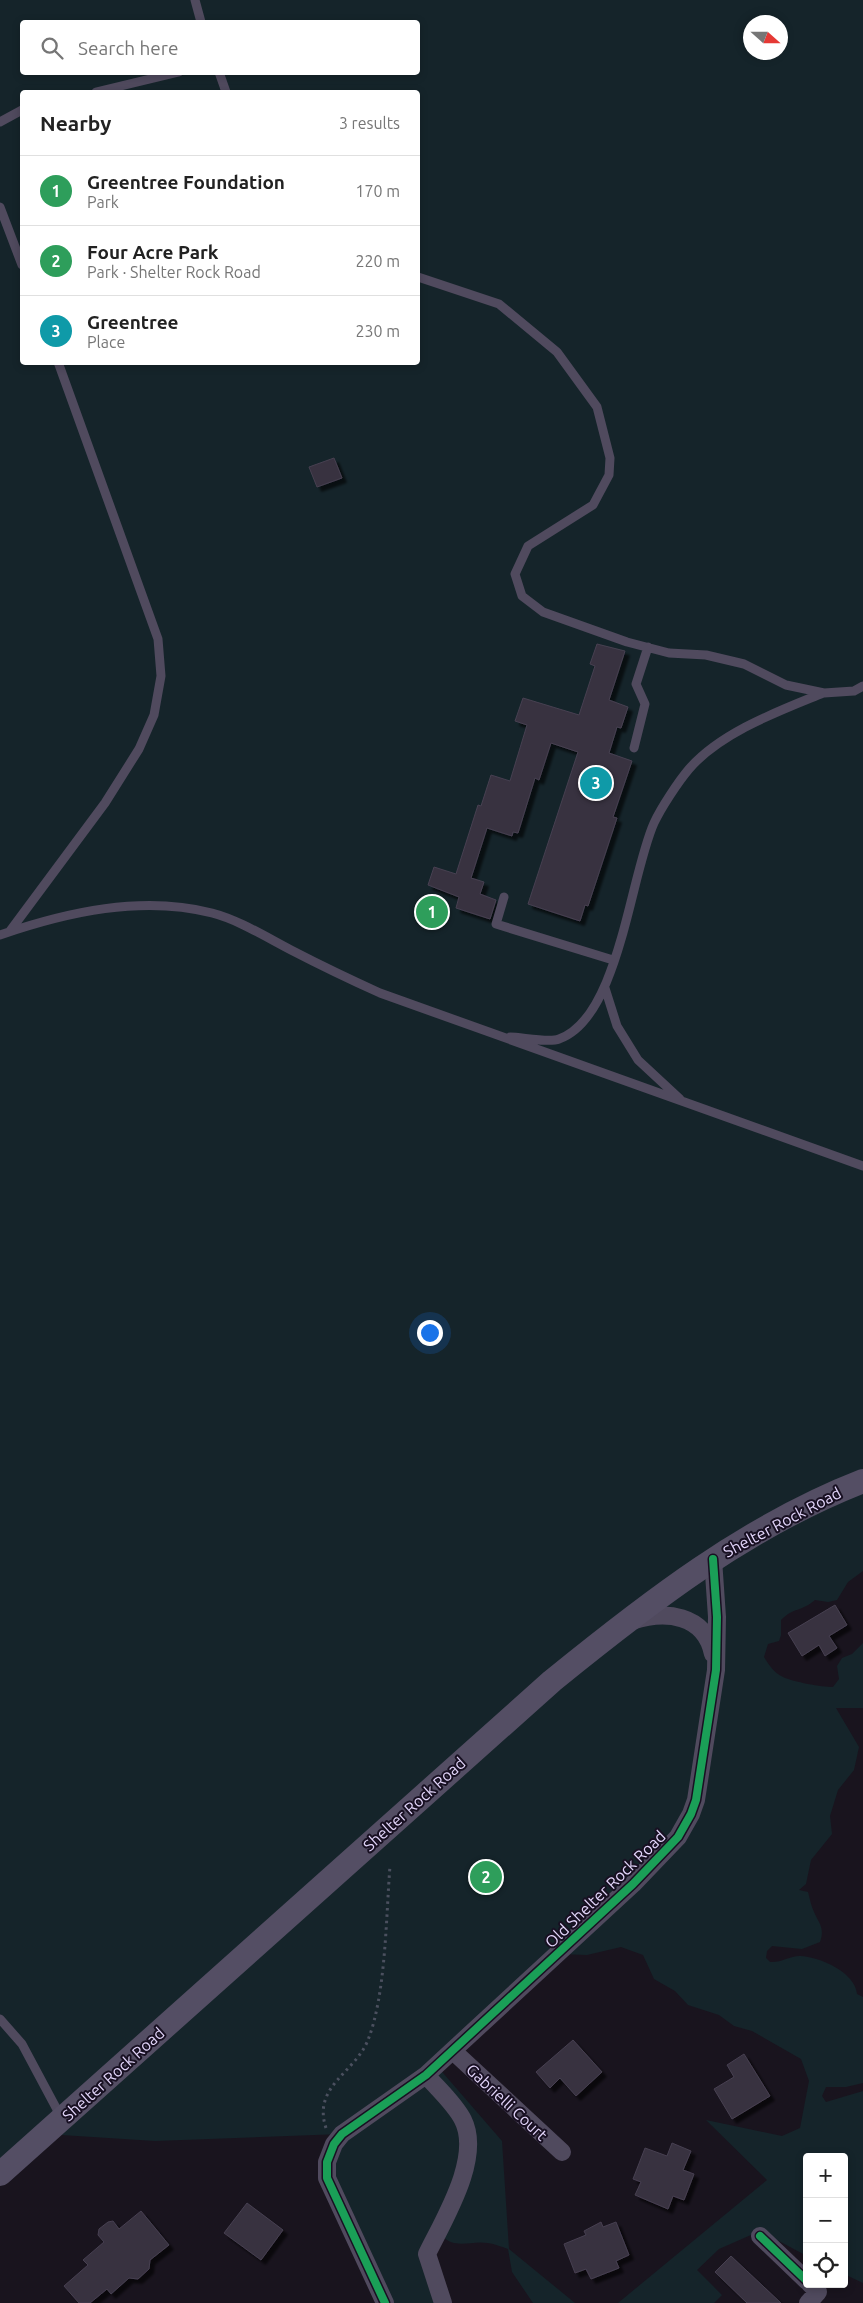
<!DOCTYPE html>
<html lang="en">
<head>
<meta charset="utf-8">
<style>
	:root { --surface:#fff; --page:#f2f2f2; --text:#222; --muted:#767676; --line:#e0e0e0; --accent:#595461 }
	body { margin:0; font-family:Ubuntu,sans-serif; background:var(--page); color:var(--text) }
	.controls { position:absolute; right:15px; bottom:15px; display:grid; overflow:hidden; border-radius:5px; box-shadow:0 2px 8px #0003 }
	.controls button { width:45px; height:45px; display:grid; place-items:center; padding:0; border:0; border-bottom:1px solid var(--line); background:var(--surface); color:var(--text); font:25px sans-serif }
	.compass { position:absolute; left:743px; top:15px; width:45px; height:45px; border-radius:50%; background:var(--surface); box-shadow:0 2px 8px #0003; rotate:111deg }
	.you { position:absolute; left:429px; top:1332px; width:18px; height:18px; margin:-12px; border:4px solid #fff; border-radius:50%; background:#1a73e8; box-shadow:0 0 0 8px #1a73e833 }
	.badge { display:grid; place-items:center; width:32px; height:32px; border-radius:50%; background:var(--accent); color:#fff; font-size:16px; font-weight:700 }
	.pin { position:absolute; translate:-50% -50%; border:2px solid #fff; box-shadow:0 1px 5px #0006 }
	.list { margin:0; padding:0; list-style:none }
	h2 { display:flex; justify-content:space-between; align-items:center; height:65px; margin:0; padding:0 20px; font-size:21px }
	h2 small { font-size:16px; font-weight:400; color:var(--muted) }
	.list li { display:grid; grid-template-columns:32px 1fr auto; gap:15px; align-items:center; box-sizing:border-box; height:70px; padding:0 20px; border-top:1px solid var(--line) }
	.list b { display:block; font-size:19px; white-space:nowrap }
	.list p { margin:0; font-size:16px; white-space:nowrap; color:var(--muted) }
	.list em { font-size:16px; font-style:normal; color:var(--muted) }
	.icon { flex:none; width:28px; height:28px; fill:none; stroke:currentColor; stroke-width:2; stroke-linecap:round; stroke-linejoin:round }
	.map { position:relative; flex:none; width:863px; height:2303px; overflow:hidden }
	.search { position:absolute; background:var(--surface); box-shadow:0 2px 8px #0003; left:20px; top:20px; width:400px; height:55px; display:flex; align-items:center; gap:12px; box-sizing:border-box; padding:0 18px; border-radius:5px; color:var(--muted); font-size:19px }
	.panel { position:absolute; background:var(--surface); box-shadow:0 2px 8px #0003; left:20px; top:90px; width:400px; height:275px; border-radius:5px }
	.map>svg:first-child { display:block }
</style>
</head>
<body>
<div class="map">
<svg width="863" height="2303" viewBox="0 0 863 2303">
	<defs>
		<filter id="shadow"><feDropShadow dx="4.5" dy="4.5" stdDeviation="1" flood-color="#0009"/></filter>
	</defs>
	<rect width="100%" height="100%" fill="#19141e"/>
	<!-- green -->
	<path fill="#15242a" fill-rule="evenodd" d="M0,0h863v1571l-15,11 -11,18 -9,2 -13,-2c-14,12 -21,7 -34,20v15l-2,6 -11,3 -4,13c5,8 10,16 19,20 10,5 39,10 50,10l6,-8 -2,-13 5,-8 10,-4 11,-11v65h-27l23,39 -5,23 -16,20 -8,26 2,18 -21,26 -5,24 -7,6 9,2c2,7 3,14 6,20 5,12 11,15 6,30l-18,7 -30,-3 -5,5 -1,7 4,4c11,1 19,-6 30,-6 20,1 55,16 57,38l6,3v86l-17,4h-20l-4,9 4,6 37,-11v192l-19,-9v-117h-37v99l-47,-25 -41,18 -22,21 25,25 -8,8h-96l149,-123 -61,-60 76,16 18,-8 9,-47 -8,-22 -49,-28 -18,-5 -15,-11 -31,-10 -13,-14 -21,-12 -11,-24 -22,-8 -34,8 -29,-1 -121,112 65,75 7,108 66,54h-42l-21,-31 -4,-23c-6,-2 -13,-5 -20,-6 -17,-3 -32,7 -46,-7l-14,18 17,49h-60l-58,-125 15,-44 -187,7 -109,-7 -46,40zM22,22h396v50h-396zM750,22h30v30h-30zM22,92h396v270h-396z"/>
	<!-- building -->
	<path fill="#383240" stroke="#474051" filter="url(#shadow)" d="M334,458l8,20 -25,9 -8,-20z
		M597,644l28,7 -16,49 19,7 -7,21 -4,-1 -8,26 23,8 -19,56 4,1 -29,88 -3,-1 -5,16 -52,-17 50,-152 -27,-9 -12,37 -4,-2 -17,55 -5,-1 -1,4 -25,-8 -16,50 13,4 -4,12 16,6 -6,19 -34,-11 3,-11 -31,-12 6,-18 22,7 22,-69 3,1 10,-31 19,6 17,-56 -12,-4 8,-23 56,17 16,-49 -5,-2z
		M835,1605l12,20 -18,11 8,12 -12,8 -6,-11 -17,11 -14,-23z
		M573,2040l29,32 -26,24 -16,-18 -10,10 -14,-16z
		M744,2054l26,42 -38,23 -18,-30 20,-12 -7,-12z
		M672,2143l19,8 -8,19 11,4 -10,26 -11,-4 -5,13 -33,-14 6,-13 -8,-3 12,-31 22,8z
		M247,2203l36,27 -22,30 -37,-27z
		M141,2211l28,34 -19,15 -1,9 -11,10 -9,-1 -18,16 -4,-5 -17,14h-11l-15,-17 24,-21 -5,-5 21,-18 -6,-7 1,-6 9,-7 5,-1 6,8z
		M601,2222l2,5 13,-5 13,33 -13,6 3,7 -28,11 -5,-10 -11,4 -11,-29 22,-9 -2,-4z
		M731,2256l50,47h-34l-32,-31z"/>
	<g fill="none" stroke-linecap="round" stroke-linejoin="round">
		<!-- path -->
		<path stroke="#4b505f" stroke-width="3" stroke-dasharray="2.5 4" stroke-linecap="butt" d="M326,2128c-14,-42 29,-55 42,-88 18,-46 18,-124 22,-174"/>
		<!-- service -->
		<path stroke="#504a5e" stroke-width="9" d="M195,0l6,22
			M219,72l7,20
			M96,92l83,-20
			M0,122l22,-12
			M0,207l22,58
			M418,277l81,27 58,48 40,55 13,51 -1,17 -16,30 -65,41 -13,28 7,22 21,16 84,30 42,11 37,2 38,9 42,21 38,8 30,-2 9,-5
			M634,748l11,-44 -9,-20 12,-37
			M504,897l-8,27 117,36
			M10,931l95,-128 34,-54 15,-34 7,-39 -3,-37 -100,-277
			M0,935c67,-23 142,-40 212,-22 27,7 54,24 79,37 29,15 58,29 89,43l483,173
			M605,988l12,38 21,34 42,39
			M510,1037c11,0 39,6 49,2 60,-21 71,-163 95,-216 7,-15 24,-41 35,-54 32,-37 90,-58 134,-76
			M0,2019l22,25 39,73"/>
		<!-- minor -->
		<path stroke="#504a5e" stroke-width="18" d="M632,1621c33,-11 73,-7 81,33
			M453,2051l109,101
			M426,2075c12,14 29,29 37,45 19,38 -19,99 -36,134l16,49
			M760,2236l47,45
			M385,2303l-58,-125v-16l7,-18 8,-10 84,-59 207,-191 45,-47 13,-23 5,-14 20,-130 1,-53 -4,-58
			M808,2303l10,-11 -8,-8"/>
		<!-- secondary -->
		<path stroke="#544e64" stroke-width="24" d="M0,2174l552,-493c96,-78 195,-155 311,-200"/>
		<defs>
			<path id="cycleway" d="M760,2236l47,45
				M385,2303l-58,-125v-16l7,-18 8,-10 84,-59 207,-191 45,-47 13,-23 5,-14 20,-130 1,-53 -4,-58"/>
		</defs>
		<!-- cycleway casing -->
		<use href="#cycleway" stroke="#181022" stroke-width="11"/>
		<!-- cycleway -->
		<use href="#cycleway" stroke="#1a9f57" stroke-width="8"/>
	</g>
	<g text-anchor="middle" stroke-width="4" stroke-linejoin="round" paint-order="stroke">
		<!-- street labels -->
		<g font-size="16" fill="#e3d6fb" stroke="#181022">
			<text transform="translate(782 1522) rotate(-28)" y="6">Shelter Rock Road</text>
			<text transform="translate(414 1804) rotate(-42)" y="6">Shelter Rock Road</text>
			<text transform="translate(605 1889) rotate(-44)" y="6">Old Shelter Rock Road</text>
			<text transform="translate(113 2074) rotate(-42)" y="6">Shelter Rock Road</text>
			<text transform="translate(507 2102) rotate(43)" y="6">Gabrielli Court</text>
		</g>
	</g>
</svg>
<div class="controls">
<button>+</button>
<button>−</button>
<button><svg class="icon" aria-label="locate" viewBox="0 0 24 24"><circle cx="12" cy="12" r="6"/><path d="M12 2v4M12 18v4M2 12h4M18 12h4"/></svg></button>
</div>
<svg class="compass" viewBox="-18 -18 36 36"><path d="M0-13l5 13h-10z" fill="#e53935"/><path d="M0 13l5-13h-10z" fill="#767676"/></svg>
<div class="you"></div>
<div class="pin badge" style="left:432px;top:912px;background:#2e9e5b">1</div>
<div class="pin badge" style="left:486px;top:1877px;background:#2e9e5b">2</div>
<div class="pin badge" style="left:596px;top:783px;background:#0f9aa8">3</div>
<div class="search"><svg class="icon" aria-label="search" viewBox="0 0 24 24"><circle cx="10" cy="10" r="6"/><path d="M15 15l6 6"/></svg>Search here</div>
<section class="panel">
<h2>Nearby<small>3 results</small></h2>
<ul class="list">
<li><span class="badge" style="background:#2e9e5b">1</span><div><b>Greentree Foundation</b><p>Park</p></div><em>170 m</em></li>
<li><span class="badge" style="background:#2e9e5b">2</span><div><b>Four Acre Park</b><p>Park · Shelter Rock Road</p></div><em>220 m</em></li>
<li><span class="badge" style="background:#0f9aa8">3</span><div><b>Greentree</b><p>Place</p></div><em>230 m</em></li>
</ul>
</section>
</div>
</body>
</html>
